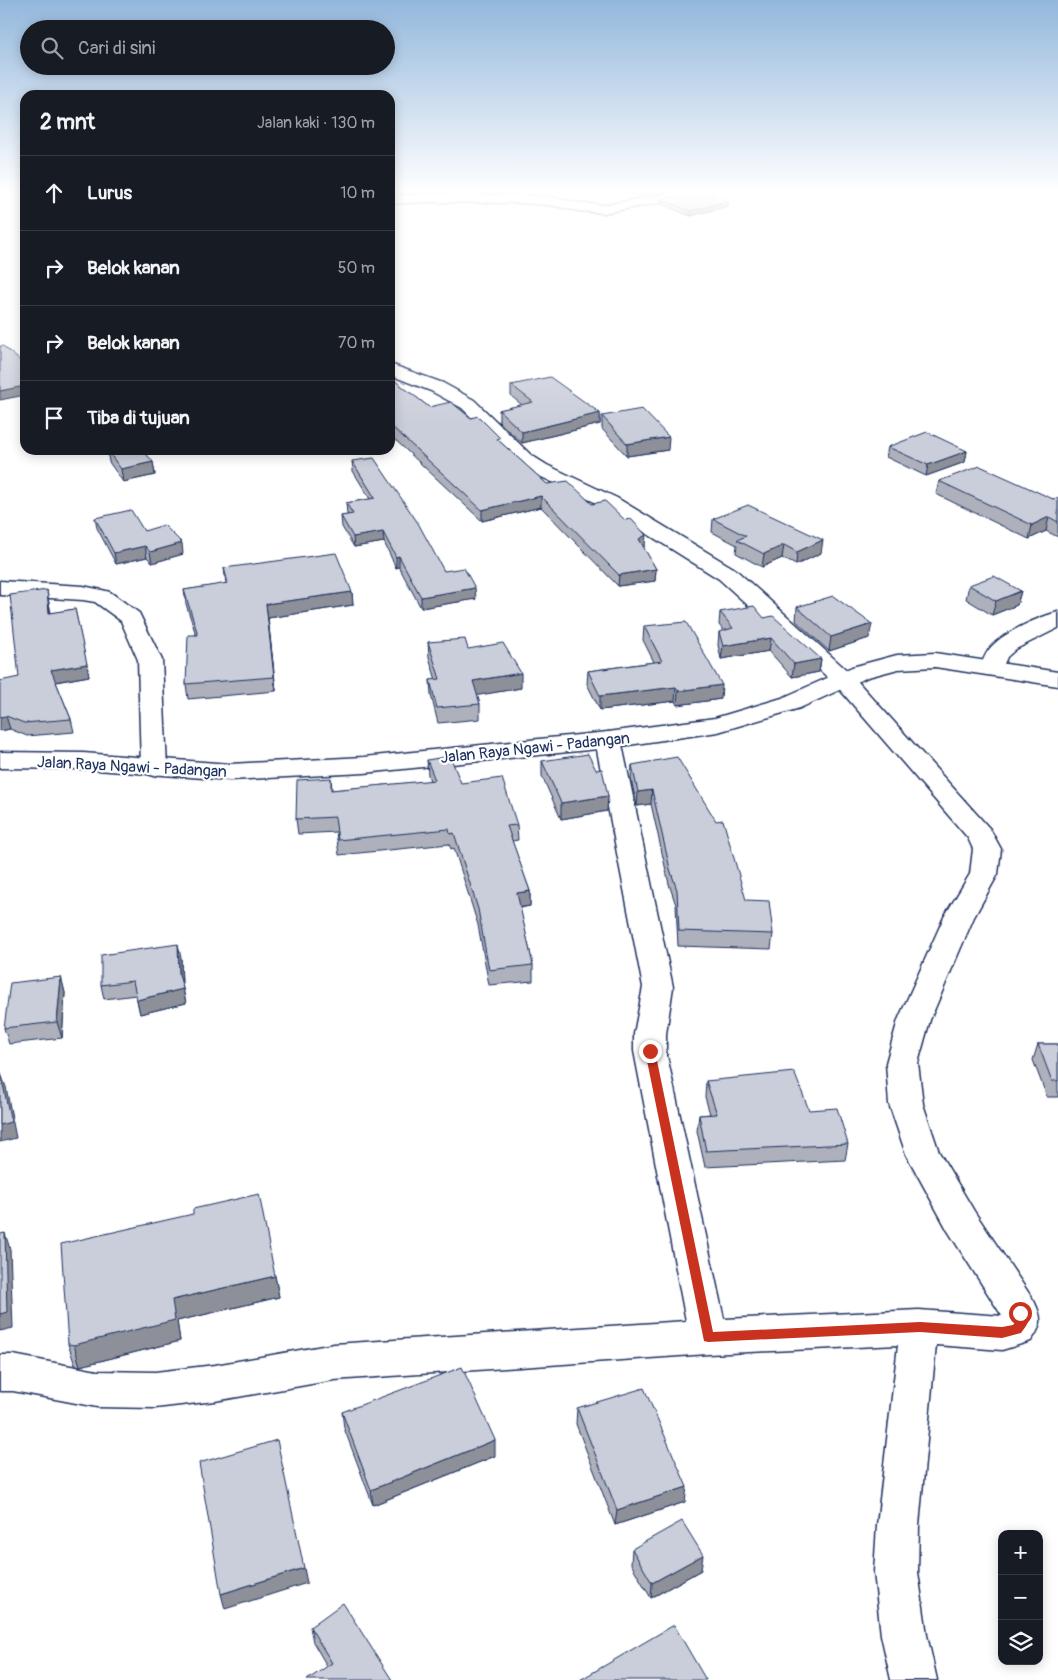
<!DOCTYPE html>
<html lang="id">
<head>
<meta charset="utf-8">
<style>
	:root { --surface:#171b24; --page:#20242c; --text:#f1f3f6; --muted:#9ea1a6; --line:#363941 }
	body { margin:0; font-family:Pangolin,sans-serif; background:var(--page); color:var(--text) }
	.controls { position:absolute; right:15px; bottom:15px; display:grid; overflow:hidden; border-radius:10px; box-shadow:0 2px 12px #0003 }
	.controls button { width:45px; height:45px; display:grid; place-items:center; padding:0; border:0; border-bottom:1px solid var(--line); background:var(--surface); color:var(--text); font:25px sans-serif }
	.stop { position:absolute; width:15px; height:15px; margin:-11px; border:4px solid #c8321e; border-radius:50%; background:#fff }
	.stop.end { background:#c8321e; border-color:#fff; box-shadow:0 1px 5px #0008 }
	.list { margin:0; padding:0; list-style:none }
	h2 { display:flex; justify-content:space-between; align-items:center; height:65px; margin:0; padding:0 20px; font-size:21px }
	h2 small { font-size:16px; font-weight:400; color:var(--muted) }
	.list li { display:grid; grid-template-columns:32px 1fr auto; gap:15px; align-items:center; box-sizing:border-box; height:75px; padding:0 20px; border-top:1px solid var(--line) }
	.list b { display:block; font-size:19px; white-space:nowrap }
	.list em { font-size:16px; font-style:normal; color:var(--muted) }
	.icon { flex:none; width:28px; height:28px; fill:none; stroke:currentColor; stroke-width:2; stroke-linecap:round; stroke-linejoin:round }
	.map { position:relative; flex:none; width:1058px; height:1680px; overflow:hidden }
	.search { position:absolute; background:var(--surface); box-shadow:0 2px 12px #0003; left:20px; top:20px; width:375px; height:55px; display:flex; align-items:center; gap:12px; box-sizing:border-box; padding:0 18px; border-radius:28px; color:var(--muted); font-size:19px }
	.panel { position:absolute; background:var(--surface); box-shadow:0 2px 12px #0003; left:20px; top:90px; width:375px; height:365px; border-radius:15px }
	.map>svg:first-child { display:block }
</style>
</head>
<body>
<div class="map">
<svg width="1058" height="1680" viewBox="0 0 1058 1680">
	<rect width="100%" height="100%" fill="#fff"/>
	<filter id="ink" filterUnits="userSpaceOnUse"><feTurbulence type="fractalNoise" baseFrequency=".02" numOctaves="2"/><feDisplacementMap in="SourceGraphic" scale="10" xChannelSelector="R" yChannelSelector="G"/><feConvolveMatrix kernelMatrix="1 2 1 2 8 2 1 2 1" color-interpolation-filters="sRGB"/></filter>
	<g filter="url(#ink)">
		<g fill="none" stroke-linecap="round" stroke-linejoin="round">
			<defs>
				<path id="street" d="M689,190h25l-6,4 -104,19 -25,-2 -29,-6 -33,-2 -91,-1 -36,2v-8l36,-2 91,1 33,2 29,6 25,2z
					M390,364l53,19 31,17 57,55 16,10 70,33 118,71 116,105 139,155 11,20 -3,25 -24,43 -44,103 -12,43 5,41 16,48 35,59 60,90c9,18 8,24 -3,40l-29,9 -66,-5 -17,180 -1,47 9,63 10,45h-46l-10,-45 -7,-63 3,-47 21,-180 -190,9 -374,26 -119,21 -60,7 -58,-1 -84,-16h-13v-36h13l84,16 58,1 60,-7 119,-21 352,-23 -52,-270v-17l9,-47 -48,-247 4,-5 9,-3 9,3 4,5 52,247 -7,47v17l58,268 195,-9 83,6 -54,-85 -42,-77 -17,-50 -3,-41 12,-43 46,-103 26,-43 3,-25 -5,-11 -133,-154 -116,-105 -116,-73 -70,-33 -16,-10 -55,-55 -31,-17 -41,-16z
					M0,581l83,5 19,4 8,2 29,21 23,47 5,108 -4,5 -9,3 -9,-3 -4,-5 -3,-108 -17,-39 -26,-19 -12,-2 -83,-5z
					M1058,612v16l-42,21 -9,8 -7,16 -8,2 -8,-2 -4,-5c3,-8 5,-14 11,-21 13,-15 48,-30 67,-35z"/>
				<path id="highway" d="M935,653l123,19v14l-123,-19 -37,2 -30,8 -68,31 -82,24 -110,16 -244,25 -134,7 -147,-11 -83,-1v-16l83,1 147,11 134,-7 244,-25 107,-14 67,-20 70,-31 45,-12z"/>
			</defs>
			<!-- street casing -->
			<use href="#street" stroke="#1b2f5e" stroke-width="3"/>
			<!-- highway casing -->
			<use href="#highway" stroke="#1b2f5e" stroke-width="3"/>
			<!-- street -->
			<use href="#street" fill="#fff" fill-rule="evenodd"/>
			<!-- highway -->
			<use href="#highway" fill="#fff" fill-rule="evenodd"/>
		</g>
		<!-- wall -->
		<path fill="#aeb1bb" stroke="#1b2f5e" d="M624,190h55l-38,7z
			M661,199l67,2v5l-38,10 -29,-12z
			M390,377l39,30 71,35 47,42 45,20 53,42 -2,1 13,22 -1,12 -37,5 -77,-79 -59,14 -92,-86z
			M511,385l89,28v11l-78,19 -23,-21v-12l23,-5 -11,-9z
			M602,416l66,34 -41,6 -25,-27z
			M888,447l79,4 -2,11 -39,14 -40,-19z
			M107,450l46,12 2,13 -32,7 -14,-20z
			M352,461l92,110 32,28 -55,9 -22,-41 -3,1 -12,-26 -30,5 -12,-20 -1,-11 7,-1 -1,-1 -1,-11 24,-4 -17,-28z
			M939,481l114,18 5,-1v39l-12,-6 -17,8 -93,-45z
			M95,518l49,13 39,23 -31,9 -5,-6 -31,7 -19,-36z
			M713,519l108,34 -25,12 -14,-7 -20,9 -26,-14 1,-8 -25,-13z
			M224,568l128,24 1,13 -85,13 8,73 -88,8 -2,-15 10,-49 -10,-31 -2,-14 42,-6z
			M969,585l52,6 -4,14 -25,10 -26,-16z
			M49,603l2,10 24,-4 14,67 -33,6 15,37 3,13 -47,4 -17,-7 -10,2 19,-54z
			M797,607l72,31 -40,13 -33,-30z
			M720,612l44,6 57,41 -2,13 -27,5 -23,-26 -48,8 -3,-14 1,-13 5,-1 -5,-6z
			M644,626l77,73 -44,6 -2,-4 -75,9 -13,-26 1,-13 66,-9 -11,-22z
			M428,642l40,7 53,39 -44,7 3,9v15l-42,4 -7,-28 -1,-15h6l-7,-23z
			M427,760l34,23 56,42 1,15 -6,1 18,50v15l-10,2 13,57v16l-44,4 -11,-60 -24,-77 -3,1 -2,-5 -110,11 -3,-23 -38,2 -2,-15 35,-41 1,12 98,-9 -2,-6z
			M542,761l66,35 -1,15 -46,8 -19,-43z
			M632,765l141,169 -2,15 -93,-3 -2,-41 -7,-21 -18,-80 -14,2 -6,-27z
			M181,958l1,26 4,19 -46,11 -4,-19 -32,4 -3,-14z
			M61,977l4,16 -3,45 -53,6 -5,-16z
			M1038,1044h20v53h-11l-14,-37z
			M706,1081l103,29 39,34 -3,16 -140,7 -8,-36 2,-16 11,-1 -5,-17z
			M275,1276l4,21 -102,24 3,20 -100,25 -5,-1 -7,-21z
			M577,1408l108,94 -70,23 -39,-101z
			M342,1412l153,44 -122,49 -29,-77z
			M632,1549l69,21 -50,28 -20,-34z
			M310,1627l82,53 -65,-14 -14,-24z"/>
		<!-- shaded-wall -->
		<path fill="#8d9099" stroke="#1b2f5e" d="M641,190h38l-38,7z
			M728,201v5l-38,10v-5z
			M25,385v10l-25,5v-9z
			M600,413v11l-78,19v-11z
			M669,437l-1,13 -41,6v-12z
			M967,451l-2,11 -39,14 2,-11z
			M153,462l2,13 -32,7 -2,-13z
			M541,496v11l-59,14v-11z
			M1049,517l-3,14 -17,8 3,-14z
			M383,532l1,10 -30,5 -1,-10z
			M646,535l-1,11 -7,5 1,-12z
			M823,540l-2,13 -25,12 1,-13z
			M182,543l1,11 -31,9 -2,-11z
			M784,545l-2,13 -20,9 2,-13z
			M145,546l2,11 -31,7 -2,-11z
			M399,556v11l-3,1v-11z
			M656,569l-1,12 -37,5 1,-11z
			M475,588l1,11 -55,9v-11z
			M47,590l2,13 3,23 -3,-13z
			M1021,591l-4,14 -25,10 4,-14z
			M352,592l1,13 -85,13 8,73 -10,-87z
			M872,624l-3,14 -40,13 2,-14z
			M771,638l-2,13 -48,8 2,-13z
			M821,659l-2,13 -27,5 2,-13z
			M87,664l2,12 -35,6 -3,-12z
			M521,673v15l-47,8 -1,-15z
			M722,685l-1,14 -44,6 1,-14z
			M676,687l-1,14 -75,9v-14z
			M6,716l4,13 -10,2v-14z
			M652,790l-1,14 -14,2 1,-14z
			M608,796l-1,15 -46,8v-16z
			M530,891v15l-13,2v-15z
			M178,944l3,14 1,30 -3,-14z
			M61,977l4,16 -3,45 -5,-16z
			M183,989l3,14 -46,11 -3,-14z
			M0,1071l6,16 10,51 -16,4z
			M5,1233l5,16 3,79 -13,3v-17z
			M275,1276l4,21 -102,24 3,20 -100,25 -6,-21 98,-45z
			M495,1440v16l-122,49 -2,-15z
			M687,1487l-2,15 -70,23 2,-15z
			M703,1555l-2,15 -50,28 1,-15z
			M304,1568l3,15 -82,26 -4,-15z"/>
		<!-- building -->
		<path fill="#caceda" stroke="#1b2f5e" d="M704,192l24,9 -38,10 -29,-12z
			M0,346h3l22,19v21l-25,5z
			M390,377l39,30 22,-5 20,16 7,-2 22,22 -3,1 50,45 21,-3 24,23 13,-3 20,19 6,-1 15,16 -7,4 17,30 -37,6 -78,-79 -59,14 -92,-85z
			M550,377l50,36 -78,19 -23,-22 34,-8 -22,-17z
			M642,409l27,28 -42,7 -25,-28z
			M927,432l40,19 -39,14 -40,-18z
			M107,450h36l10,12 -32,7z
			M374,458l44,65 26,48 20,-3 11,20 -54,9 -22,-41 -3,1 -13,-25 -30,5 -12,-21 12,-2 -7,-11 29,-5 -23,-37z
			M980,466l73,33 5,-1v24l-9,-5 -17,8 -93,-44z
			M748,505l75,35 -26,12 -13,-7 -20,9 -27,-14 9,-4 -33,-17z
			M131,510l13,21 20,-6 18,18 -32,9 -5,-6 -31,7 -19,-35z
			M336,553l16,39 -86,12 8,73 -88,7 2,-49h10l-14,-45 44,-7 -4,-15z
			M994,576l27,15 -25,10 -27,-16z
			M47,590l2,23 26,-4 12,55 -36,6 20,49 -47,4 -18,-7 -6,1v-36l19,-4 -9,-82z
			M833,596l39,28 -41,13 -34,-30z
			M754,606l10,12 9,-2 48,43 -27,5 -23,-26 -48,8 -4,-14 14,-4 -13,-16z
			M686,622l36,63 -44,6 -2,-4 -76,9 -12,-25 74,-10 -18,-35z
			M465,639l3,10 35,-6 18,30 -48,8 7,23 -43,4 -7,-28 10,-1 -12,-37z
			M588,754l8,16 6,-1 6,27 -47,7 -19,-42z
			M450,756l11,27 41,-5 15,47 -10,1 23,65 -13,2 16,72 -44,5 -11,-61 -24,-76 -4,1 -1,-5 -111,11 -3,-23 -39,2 1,-39 34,-2v12l104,-10 -8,-20z
			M677,757l39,64 7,-1 23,80 23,1 4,33 -94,-3 -2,-41 -7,-21 -18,-79 -14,2 -6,-27z
			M178,944l1,30 4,15 -46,11 -4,-19 -32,4v-30z
			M61,977l-4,45 -53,6 6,-45z
			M1038,1044h20v37h-6z
			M0,1071l11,51 -11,3z
			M794,1072l15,38 28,-2 11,36 -142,7 -7,-36 18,-1 -11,-33z
			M259,1194l16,82 -103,24 3,20 -101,25 -6,-1 -7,-100 132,-30v-5z
			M5,1233l2,79 -7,2v-80z
			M462,1367l33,73 -124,50 -29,-78z
			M644,1388l43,99 -70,23 -40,-102z
			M277,1440l27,128 -83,26 -22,-131z
			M682,1521l21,34 -51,28 -20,-34z
			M343,1603l49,77h-85l25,-17 -22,-36z
			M674,1625l32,55h-126z"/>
	</g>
	<!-- sky -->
	<linearGradient id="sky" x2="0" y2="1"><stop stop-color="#93b7dc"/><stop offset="0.45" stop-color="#fff"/><stop offset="1" stop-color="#fff" stop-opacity="0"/></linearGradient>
	<rect width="1058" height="425" fill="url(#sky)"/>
	<!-- route -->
	<path fill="#c8321e" d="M650,1047l5,4 58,281 207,-10 82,5 11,-2 3,-4 -1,-8 2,-4h7l4,13 -2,4 -5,7 -19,5 -82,-6 -212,10 -4,-1 -59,-290z"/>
	<g text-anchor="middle" stroke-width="4.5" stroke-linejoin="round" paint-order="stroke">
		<!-- street labels -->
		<g font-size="16" fill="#1b2f5e" stroke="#fff">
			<text transform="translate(535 747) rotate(-6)" y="6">Jalan Raya Ngawi - Padangan</text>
			<text transform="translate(132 766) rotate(3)" y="6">Jalan Raya Ngawi - Padangan</text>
		</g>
	</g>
</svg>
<div class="controls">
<button>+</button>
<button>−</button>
<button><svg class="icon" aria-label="layers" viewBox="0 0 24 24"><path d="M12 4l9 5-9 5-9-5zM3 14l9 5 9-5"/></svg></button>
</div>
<div class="stop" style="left:1020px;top:1313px"></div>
<div class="stop end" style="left:650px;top:1051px"></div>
<div class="search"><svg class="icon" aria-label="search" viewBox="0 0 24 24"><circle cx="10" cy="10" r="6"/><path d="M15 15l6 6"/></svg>Cari di sini</div>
<section class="panel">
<h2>2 mnt<small>Jalan kaki · 130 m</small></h2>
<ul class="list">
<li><svg class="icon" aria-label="ahead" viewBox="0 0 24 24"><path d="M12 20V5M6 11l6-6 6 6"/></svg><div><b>Lurus</b></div><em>10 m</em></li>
<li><svg class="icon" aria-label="right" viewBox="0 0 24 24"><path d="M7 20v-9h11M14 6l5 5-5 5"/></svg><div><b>Belok kanan</b></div><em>50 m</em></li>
<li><svg class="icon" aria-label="right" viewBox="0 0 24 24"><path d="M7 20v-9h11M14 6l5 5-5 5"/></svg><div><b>Belok kanan</b></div><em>70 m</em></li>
<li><svg class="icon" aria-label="arrive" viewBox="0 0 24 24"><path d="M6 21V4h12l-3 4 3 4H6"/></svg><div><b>Tiba di tujuan</b></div></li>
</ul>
</section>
</div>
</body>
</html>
